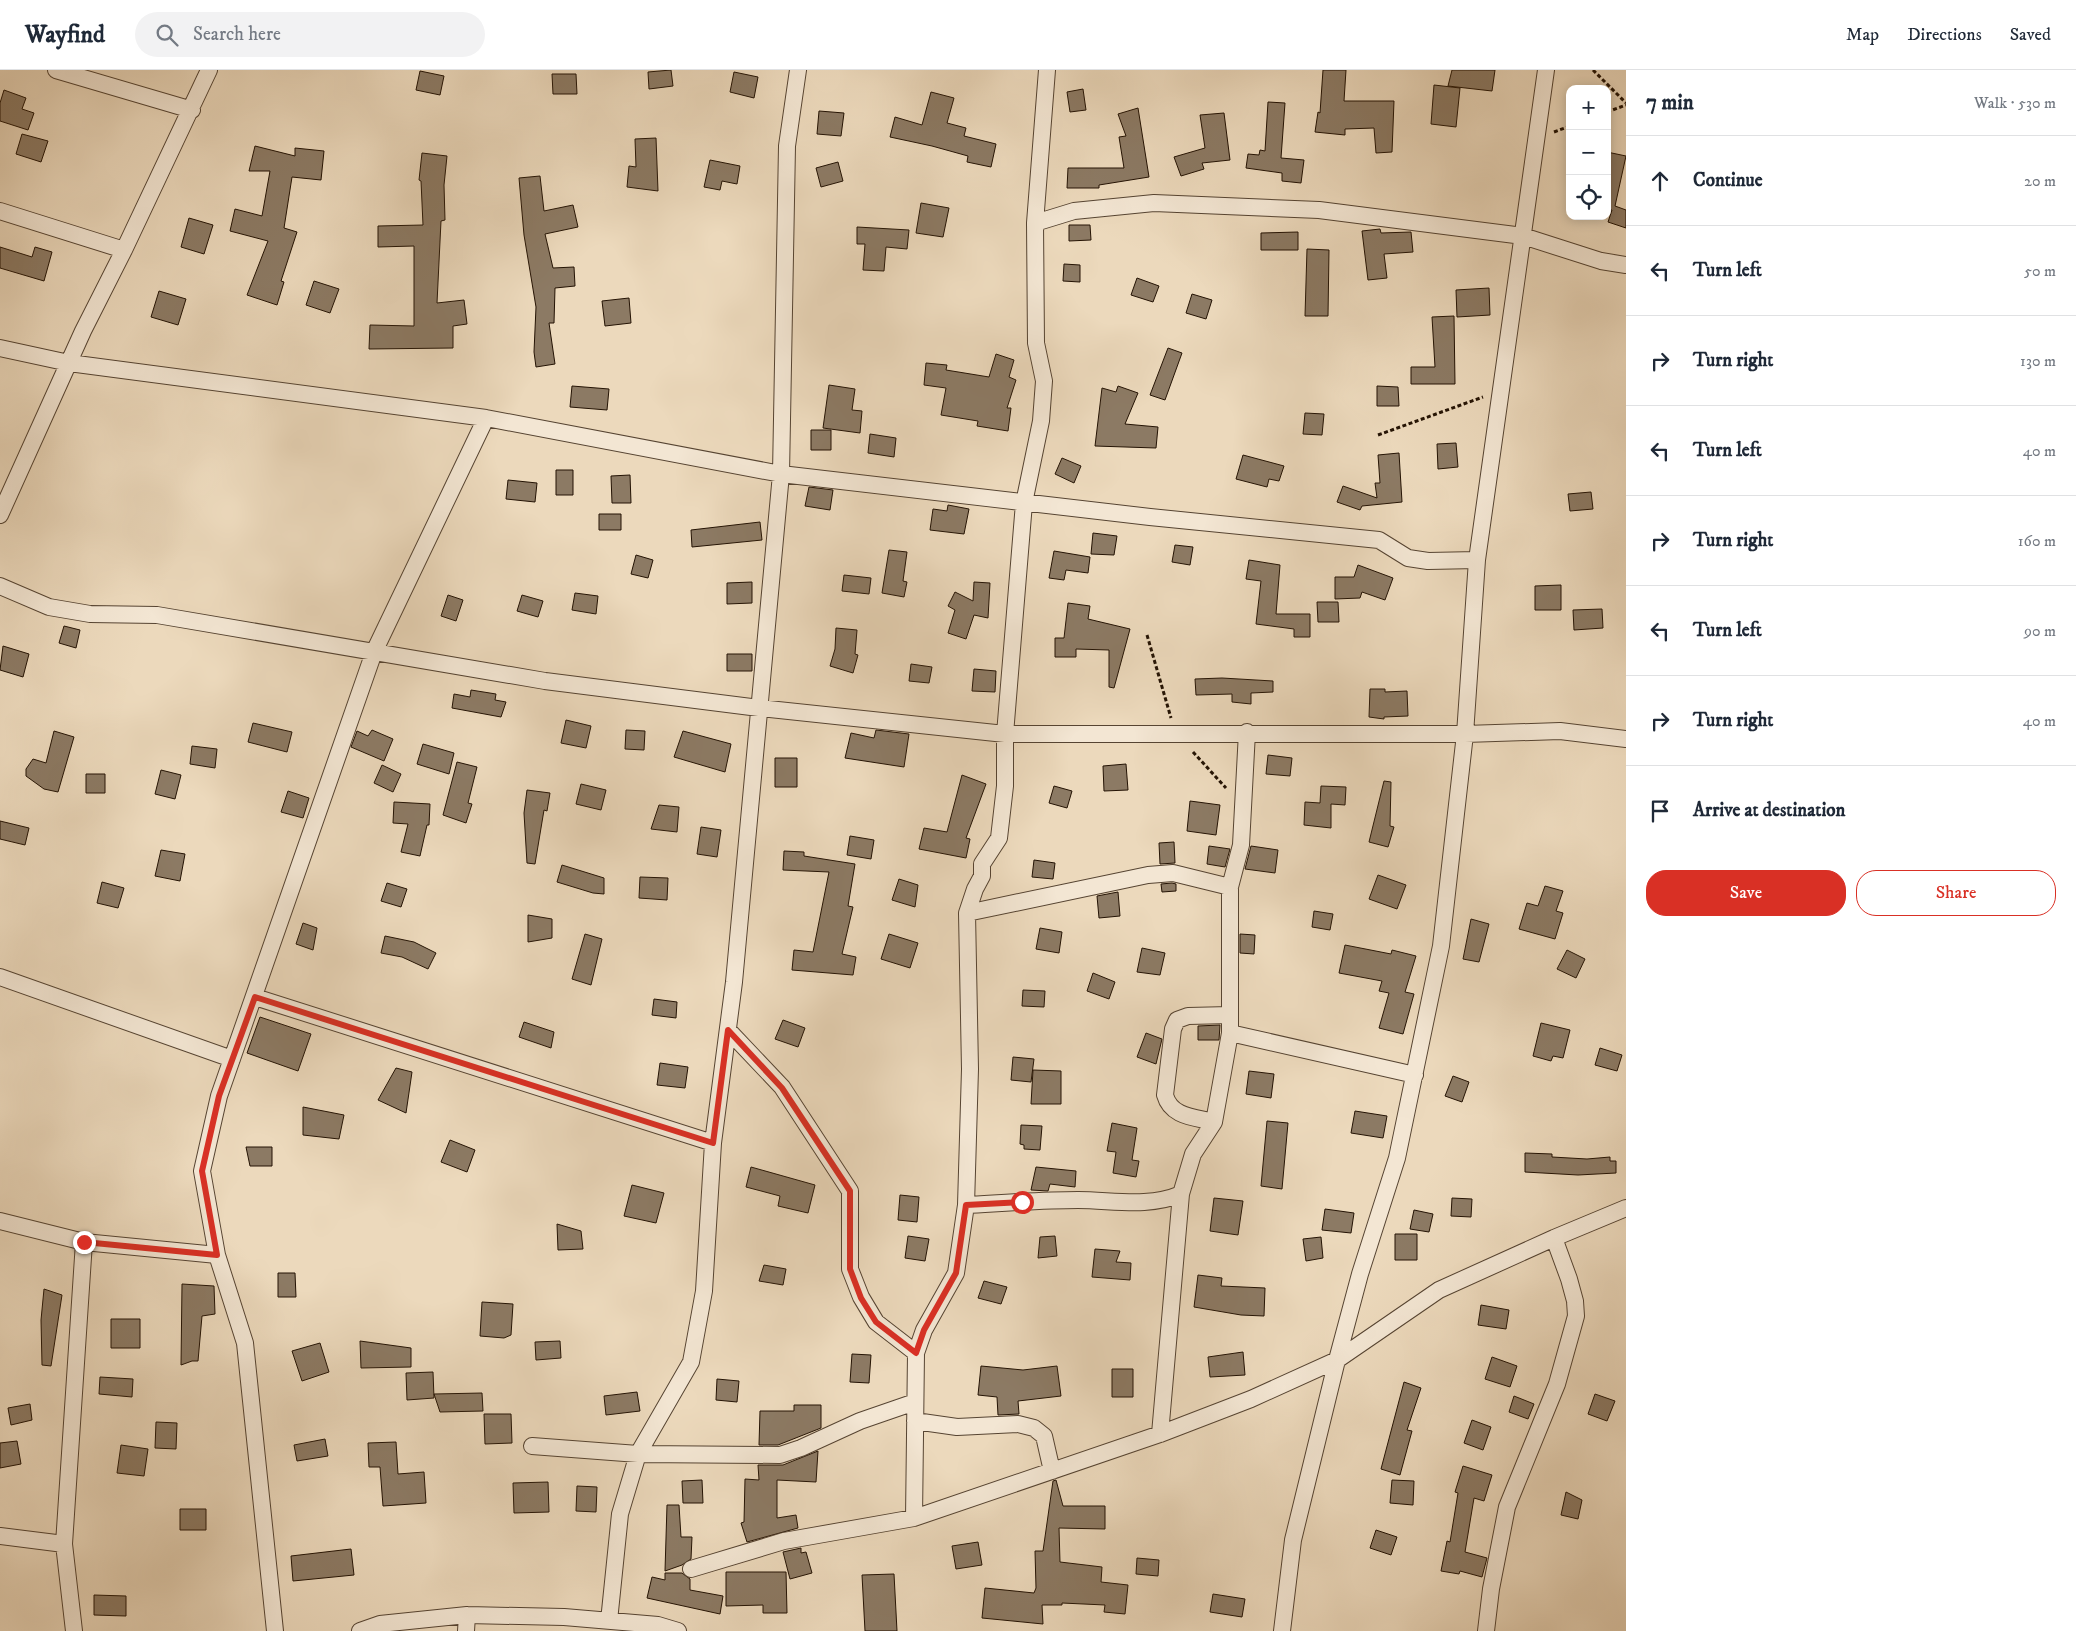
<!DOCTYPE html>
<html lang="en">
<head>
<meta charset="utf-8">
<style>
	:root { --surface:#fff; --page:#f2f2f3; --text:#1f2937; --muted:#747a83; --line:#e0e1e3; --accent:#d93025 }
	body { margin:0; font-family:"IM FELL DW Pica",serif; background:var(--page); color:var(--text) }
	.controls { position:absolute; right:15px; top:15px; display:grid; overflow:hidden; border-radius:10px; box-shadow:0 2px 12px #0003 }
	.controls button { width:45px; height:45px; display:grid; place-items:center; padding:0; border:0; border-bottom:1px solid var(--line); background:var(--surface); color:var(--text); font:25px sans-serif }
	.stop { position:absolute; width:15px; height:15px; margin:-11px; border:4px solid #d93025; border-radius:50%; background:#fff }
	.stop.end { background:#d93025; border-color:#fff; box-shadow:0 1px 5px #0008 }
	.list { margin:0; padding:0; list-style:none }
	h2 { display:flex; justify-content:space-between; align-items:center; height:65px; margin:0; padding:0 20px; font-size:21px }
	h2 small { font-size:16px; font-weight:400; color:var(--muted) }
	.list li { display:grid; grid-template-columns:32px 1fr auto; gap:15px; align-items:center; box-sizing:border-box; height:90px; padding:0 20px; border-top:1px solid var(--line) }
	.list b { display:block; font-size:19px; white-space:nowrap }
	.list em { font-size:16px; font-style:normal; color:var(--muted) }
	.actions { display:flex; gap:10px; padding:15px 20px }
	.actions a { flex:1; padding:11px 0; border:1px solid var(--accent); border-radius:20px; text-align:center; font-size:18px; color:var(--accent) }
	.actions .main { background:var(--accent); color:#fff }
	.icon { flex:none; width:28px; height:28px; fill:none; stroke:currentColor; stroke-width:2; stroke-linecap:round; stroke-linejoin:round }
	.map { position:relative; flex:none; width:1626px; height:1561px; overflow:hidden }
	header { display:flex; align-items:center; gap:30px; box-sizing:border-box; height:70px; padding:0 25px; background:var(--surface); border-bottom:1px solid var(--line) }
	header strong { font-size:24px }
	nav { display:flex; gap:28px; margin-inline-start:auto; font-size:18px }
	.search { width:350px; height:45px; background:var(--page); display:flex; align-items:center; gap:12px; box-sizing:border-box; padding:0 18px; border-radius:28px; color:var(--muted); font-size:19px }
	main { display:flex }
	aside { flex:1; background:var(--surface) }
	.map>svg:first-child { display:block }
</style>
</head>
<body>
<header>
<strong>Wayfind</strong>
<div class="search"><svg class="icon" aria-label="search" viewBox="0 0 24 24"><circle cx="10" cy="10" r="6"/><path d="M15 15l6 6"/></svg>Search here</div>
<nav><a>Map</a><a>Directions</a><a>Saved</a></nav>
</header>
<main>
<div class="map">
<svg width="1626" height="1561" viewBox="0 0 1626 1561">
	<rect width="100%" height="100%" fill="#ecd9bc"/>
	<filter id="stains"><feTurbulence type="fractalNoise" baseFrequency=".004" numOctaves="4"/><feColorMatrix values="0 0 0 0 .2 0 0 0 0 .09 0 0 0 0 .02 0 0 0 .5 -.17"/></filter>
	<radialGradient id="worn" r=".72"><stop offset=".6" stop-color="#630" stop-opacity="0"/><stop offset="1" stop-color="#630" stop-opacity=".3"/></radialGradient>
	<!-- building -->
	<path fill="#8c7a64" stroke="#241304" d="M671,0l2,16 -24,3 -1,-17z
		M1323,0h23l-2,31h50l-2,51 -16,1 -2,-25 -29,1v6l-30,-3 3,-20 2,1z
		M1452,0h43l-3,21 -44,-5z
		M420,1l24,5 -4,19 -24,-5z
		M734,2l24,5 -4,21 -24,-6z
		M552,4h24l1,20h-24z
		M1434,15l26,3 -4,39 -25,-3z
		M1083,19l3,21 -16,2 -3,-20z
		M4,20l22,8 -4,11 12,4 -6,17 -28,-9v-18z
		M931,22l23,6 -7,25 19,5 -2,8 32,8 -5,23 -24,-5 1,-6 -36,-10 -42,-9 5,-20 27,8z
		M1268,32l17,1 -4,55 23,2 -3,23 -19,-2v-8l-36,-5 2,-14 11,1 1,-5 5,1z
		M1138,38l11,69 -50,8v3h-32l1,-20h56l-5,-31 7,-1 -8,-22z
		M819,41l25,2 -3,23 -24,-2z
		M1224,43l6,47 -28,3 2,6 -23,7 -7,-19 31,-9 -5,-33z
		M22,64l26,7 -7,21 -25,-8z
		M656,68l2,53 -31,-4 2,-21 7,1 -1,-28z
		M255,76l40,10v-8l29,3 -3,29 -29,-3 -8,51 13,4 -16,49 3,1 -7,23 -30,-10 21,-54 -38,-10 5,-22 27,7 8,-45h-21z
		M1607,82l19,4 -11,50 11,4v18l-18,-6 4,-12h-5z
		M422,83l25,3 -3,29 1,35 -4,1 -4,82 27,-3 3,24 -14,2v22l-84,1 1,-24 44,1v-80l-36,1v-21l45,-1 -2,-44 -2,-1z
		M710,90l30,6 -3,18 -15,-3 -2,9 -16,-3z
		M838,92l5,19 -22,6 -5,-19z
		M540,106l4,35 29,-6 5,22 -33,7 8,34 21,-1 1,19 -20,2 -1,35h-5l6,41 -19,3 -2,-15 2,-45 -12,-72 -5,-57z
		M921,133l28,5 -6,29 -27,-4z
		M189,148l24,7 -9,29 -23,-7z
		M1069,155h21l1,15 -22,1z
		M857,157l52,3 -2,19 -21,-2 -2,24 -21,-1 2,-26h-8z
		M1380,159l1,4 30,-1 2,20 -29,2 3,24 -19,2 -6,-49z
		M1298,162v18h-37v-17z
		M0,177l32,10 3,-10 17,5 -8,29 -44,-13z
		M1307,179l22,1 -1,66h-23z
		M1064,194l16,1v17l-17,-1z
		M1137,208l22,8 -6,16 -22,-7z
		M314,211l25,8 -9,24 -24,-8z
		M1489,218l1,27 -33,2 -1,-27z
		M159,221l27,8 -8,26 -27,-8z
		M1192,224l20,6 -6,19 -20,-6z
		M629,228l2,25 -26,3 -3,-25z
		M1454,246l1,68h-44v-17h24l-3,-50z
		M1168,278l14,5 -17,47 -15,-5z
		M996,284l18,6 -5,17 7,3 -9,28h4l-3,23 -31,-5 1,-5 -37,-6 5,-27 -22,-3 2,-22 21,2 -1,5 43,7z
		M829,315l26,4 -3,21 10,1 -2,22 -37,-5z
		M572,316l37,3 -2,21 -37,-3z
		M1118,316l20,7 -13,31 33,3 -2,21 -61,-2 7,-58 14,4z
		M1377,316l21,1 1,19h-22z
		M1305,343l19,1 -2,21 -19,-1z
		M811,360h20v20h-20z
		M870,364l26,4 -2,19 -26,-4z
		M1456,373l2,24 -20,2 -1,-25z
		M1399,383l3,49 -40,4 -2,4 -23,-8 6,-16 34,12 -2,-15h5l-2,-28z
		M1243,385l41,11 -5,15 -10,-2 -2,8 -31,-8z
		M1062,388l19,8 -7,17 -19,-9z
		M556,400h17v25h-17z
		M630,405l1,28h-19l-1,-27z
		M508,410l29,3 -2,19 -29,-3z
		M809,417l24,3 -3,20 -25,-4z
		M1591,422l2,17 -23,2 -2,-17z
		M948,435l21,4 -5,25 -34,-4 3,-21 14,2z
		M599,444h22v16h-22z
		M760,452l2,18 -70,7 -1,-17z
		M1093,463l24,3 -3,19 -23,-1z
		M1175,475l18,2 -3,18 -18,-3z
		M889,480l18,2 -4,29 4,1 -3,15 -22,-4z
		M1054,481l36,6 -2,16 -22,-3 -2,10 -15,-2z
		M636,485l17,5 -5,18 -17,-4z
		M1249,490l31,5 -4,49h34v23h-16v-8l-38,-5 5,-43 -15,-2z
		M1358,495l35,13 -8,22 -23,-8 -2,6 -25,1v-22h19z
		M844,505l27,3 -2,16 -27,-3z
		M752,512v21l-25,1v-21z
		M974,512l16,1 -2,35 -14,-3 -8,24 -18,-6 7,-23 -7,-4 7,-14 18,9z
		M1561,515v25h-26v-24z
		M575,523l23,3 -2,18 -24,-4z
		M448,525l15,5 -7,21 -15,-5z
		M522,525l21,6 -5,16 -21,-6z
		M1317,532h21l1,20h-21z
		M1068,533l22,3 -2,13 42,10 -16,59 -5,-1v-37l-33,-1v8h-21v-19h9z
		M1602,539l1,19 -29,2 -1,-20z
		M64,556l16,4 -4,18 -17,-5z
		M836,558l21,2 -2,24 3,1 -5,18 -23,-7 5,-17z
		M3,576l26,8 -6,23 -23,-7z
		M727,584h25v17h-25z
		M911,594l21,3 -3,16 -20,-2z
		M974,599l22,2 -1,21 -23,-1z
		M1222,608l51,3v11l-22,1v11l-19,-2v-8l-36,1 -1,-16z
		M1370,619h15v3l22,-1 1,25 -24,1v2l-15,-2z
		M471,620l25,4 -1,6 11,2 -5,15 -49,-9 2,-14 16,3z
		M566,650l25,6 -5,22 -25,-5z
		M253,653l39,9 -5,20 -39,-10z
		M372,660l21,9 -9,22 -33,-14 6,-16 11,5z
		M626,660l19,1 -1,19 -19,-1z
		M876,660l33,4 -5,33 -59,-9 6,-25 23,5z
		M54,661l20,6 -16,55 -14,-3 -18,-13v-7l7,-10 13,4z
		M683,661l48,13 -6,28 -51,-15z
		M423,674l31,9 -5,21 -32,-10z
		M192,676l25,3 -2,19 -25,-4z
		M1268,685l24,3 -2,18 -24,-2z
		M775,688h22v29h-22z
		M457,692l20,5 -9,36 4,1 -6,19 -23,-8z
		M1126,694l2,26 -24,1 -1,-25z
		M382,695l19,9 -8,18 -19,-9z
		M161,700l20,5 -6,24 -20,-5z
		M86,704h19v19h-19z
		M962,705l24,9 -20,54 4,1 -4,19 -47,-9 5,-21 23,4z
		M1384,711l7,1 -1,44 4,1 -6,20 -19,-5z
		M581,714l25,6 -5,20 -25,-6z
		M1054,716l18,5 -5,17 -18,-5z
		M1321,716l25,1 -1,18 -14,-1v24l-27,-3 1,-23 15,1z
		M527,720l23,3 -3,18 -3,-1 -9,54 -8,-1 -3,-50z
		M288,721l21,7 -6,20 -22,-6z
		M1190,731l30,4 -4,30 -29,-4z
		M394,732l36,2 -1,21h-2l-7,31 -19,-4 7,-28 -15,-1z
		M659,735l20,2 -2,25 -26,-3z
		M0,751l29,7 -4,17 -25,-6z
		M701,757l20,3 -4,27 -20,-3z
		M850,766l24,4 -3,19 -24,-4z
		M1174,772l1,21 -15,1 -1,-21z
		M1209,776l21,3 -5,18 -18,-3z
		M1251,776l27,4 -3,23 -30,-4z
		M161,780l24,4 -5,27 -25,-5z
		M784,781l20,1v4l51,8 -7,42 5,1 -11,47 14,3 -3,18 -61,-5 2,-20 19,2 16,-80 -46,-2z
		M1034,790l21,3 -2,16 -21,-2z
		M562,795l42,13v16l-11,-1 -36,-11z
		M1378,805l28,10 -9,24 -28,-10z
		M640,807l28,1 -1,22 -28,-2z
		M899,809l19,6 -3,22 -23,-7z
		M102,812l22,6 -6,20 -21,-5z
		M387,813l20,6 -6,18 -20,-6z
		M1172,813l4,1v7l-14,1 -1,-8z
		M1545,816l18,5 -7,20 7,2 -8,26 -36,-10 8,-26 11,3z
		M1118,822l2,24 -21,2 -2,-22z
		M1314,841l19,3 -3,16 -18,-3z
		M528,845l24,4v19l-24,4z
		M1471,849l18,5 -10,38 -16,-3z
		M303,853l14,5 -4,22 -17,-6z
		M1040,858l22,4 -3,21 -23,-4z
		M585,864l17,5 -11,46 -19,-6z
		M889,864l29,9 -8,25 -29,-9z
		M1240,864l15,1 -1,19 -14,-1z
		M385,866l29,6 22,11 -8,16 -26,-12 -21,-4z
		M1345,875l46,9 1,-4 24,6 -11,36 9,2 -11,40 -24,-6 10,-35 -10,-2 3,-10 -43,-8z
		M1142,878l23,5 -5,22 -23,-3z
		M1567,880l18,9 -9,19 -19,-9z
		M1093,903l22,9 -6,17 -22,-8z
		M1023,920l22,1 -1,16 -22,-1z
		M654,929l23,3 -1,16 -24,-3z
		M260,947l51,17 -13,37 -51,-18z
		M783,950l22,8 -7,19 -23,-8z
		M524,952l30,10 -3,16 -32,-11z
		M1541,953l29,7 -7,28 -10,-2 -2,5 -18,-5z
		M1220,955l-1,15h-21v-14z
		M1146,963l16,6 -6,25 -19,-7z
		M1600,978l22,7 -5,16 -22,-6z
		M1013,987l21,2 -3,23 -20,-2z
		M660,993l28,4 -3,21 -28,-3z
		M396,998l16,4 -6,41 -28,-13z
		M1033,1000l28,1v33h-30z
		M1249,1001l25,3 -3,24 -25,-4z
		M1453,1006l16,6 -7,20 -17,-6z
		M303,1037l41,8 -5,24 -36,-4z
		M1355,1041l32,5 -4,22 -32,-5z
		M1267,1051l21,2 -6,66 -21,-3z
		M1112,1053l25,5 -5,32 7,1 -3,16 -23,-4 3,-21 -9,-1z
		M1021,1055l21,1 -2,24 -16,-1v-4l-4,-1z
		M450,1070l25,10 -8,22 -26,-10z
		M246,1077h26v19h-22z
		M1525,1083l27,1v3l35,2 23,-2v4h6v12l-38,2 -53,-3z
		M751,1097l64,18 -7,28 -30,-7 2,-10 -34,-9z
		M1036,1097l40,4 -1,16 -25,-3 -2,7 -17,-1z
		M632,1115l32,8 -8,30 -32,-7z
		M900,1125l19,2 -2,25 -19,-2z
		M1214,1128l29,3 -5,34 -28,-4z
		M1452,1128l20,1 -1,18 -20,-1z
		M1325,1139l29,4 -3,20 -29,-3z
		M1414,1140l19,4 -4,18 -19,-3z
		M557,1154l24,7 2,18 -25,1z
		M1395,1164h22v26h-22z
		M908,1166l21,3 -4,22 -20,-3z
		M1055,1166l2,20 -19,2 2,-21z
		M1321,1167l2,21 -17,3 -3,-22z
		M1095,1179l25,2 -4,11 15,1 -1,17 -38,-3z
		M764,1195l22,4 -3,16 -24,-4z
		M278,1203h17l1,24h-18z
		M1198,1205l24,3 -1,8 44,2 -1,28 -23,-1 -47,-8z
		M984,1211l23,6 -6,17 -23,-6z
		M182,1214l32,2 1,28 -13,2 -4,45h-6l-11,4z
		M44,1219l18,6 -11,71 -9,-1 -1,-45z
		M482,1232l31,2 -2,31 -7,3 -24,-2z
		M1481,1235l28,5 -3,19 -28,-4z
		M111,1249h29v29h-29z
		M360,1271l51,7v19l-50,1z
		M560,1271l1,17 -25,2 -1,-18z
		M320,1273l9,29 -27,9 -10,-30z
		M1243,1282l2,23 -35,2 -2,-20z
		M852,1284l19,1 -2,28 -19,-1z
		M1492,1287l25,9 -7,21 -25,-8z
		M981,1296l42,4 34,-4 4,30 -43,5 1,13 -21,1 -1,-18 -19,-2z
		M1112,1299h21v28h-21z
		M433,1302l1,26 -27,2 -1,-27z
		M100,1307l33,2 -1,18 -33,-3z
		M717,1309l22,2 -2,21 -21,-2z
		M1404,1312l17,6 -14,42 5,1 -12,44 -19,-6z
		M637,1322l3,19 -34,4 -2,-19z
		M482,1323l1,18 -43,1 -6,-18z
		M1595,1324l20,7 -8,20 -19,-7z
		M1514,1326l20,8 -6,15 -19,-7z
		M30,1334l2,16 -21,5 -3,-17z
		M794,1335h27v23l-43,17h-19l1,-34h34z
		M484,1344h27l1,29 -27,1z
		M1472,1350l19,7 -8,23 -19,-7z
		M156,1352l21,1 -1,26 -21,-1z
		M325,1369l3,17 -31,5 -3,-16z
		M17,1371l4,23 -21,4v-25z
		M396,1372l2,32 26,-2 2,31 -43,3 -3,-39h-11l-1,-24z
		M121,1375l27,4 -4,27 -27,-3z
		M818,1381l-2,31 -39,-2v38l19,-3 2,13 -51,14 -6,-19 3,-1 1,-43 14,1 -1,-15h25z
		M1463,1396l29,9 -8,26 -10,-3 -9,54 22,6 -5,19 -22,-6 -1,3 -18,-3 6,-30 3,1 8,-49 -3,-1z
		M702,1410l1,23h-20l-1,-22z
		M1056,1410l7,26h42v23l-46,-1 1,34 42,5 -1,15 27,3 -3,29 -21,-2 1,-7 -43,-2v2h-20l1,19 -61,-6 3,-30 49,5 2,-5 -1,-37h8l10,-70z
		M1392,1410l22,1 -1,24 -23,-2z
		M548,1412l1,30 -35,1 -1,-30z
		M577,1416l20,1 -1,25 -20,-1z
		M1566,1422l16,8 -4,19 -17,-4z
		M667,1435h12l2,32h11l-1,22 -9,6 -17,6z
		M180,1439h26v21h-26z
		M1376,1460l21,7 -6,18 -21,-7z
		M978,1472l4,23 -26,4 -4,-23z
		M801,1478v5l5,-1 6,21 -22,6 -7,-27z
		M351,1479l3,26 -61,6 -2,-25z
		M1137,1488l22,2 -1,16 -22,-2z
		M726,1502h60l1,41h-24v-8l-37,1z
		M665,1503h17l8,6v11l33,6 -3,18 -73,-16 5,-21 13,3z
		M894,1504l3,57h-32l-3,-56z
		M1213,1524l32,5 -3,18 -32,-5z
		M94,1525l32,1v20l-32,-1z"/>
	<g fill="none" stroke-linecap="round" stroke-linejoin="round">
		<defs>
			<path id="minor" d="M56,0l136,40
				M0,141l124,39
				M1035,153l39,-12 80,-8 165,7 204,26 78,25 25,4
				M0,278l69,15 417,55 295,56 369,43 229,23 29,18 20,3 49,-1
				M0,445l83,-184 41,-81 85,-180
				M0,516l49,21 41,7 67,1 388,66 214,27 246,26h460l95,-3 66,8
				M967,843l181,-38 25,-2 57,14
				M0,907l232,82
				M255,927l458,146
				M728,960l54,57 68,104v78l11,28 15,25 40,31
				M1230,963l185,42
				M1214,1052c-20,-5 -43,-5 -49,-27l8,-66 4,-9 11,-4 42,-1
				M966,1135c37,-2 75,-5 112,-5 35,0 70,8 103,-6
				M0,1151l84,21 133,13
				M915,1351l42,6 61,-3 16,4 10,8 8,35
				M1160,1364l21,-240 12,-40 21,-32 16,-89v-146l11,-42 6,-113
				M532,1376l106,8 142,1 21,-7 59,-27 55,-19
				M914,1448l2,-165 8,-23 32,-57 10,-68 4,-136 -3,-156 8,-24 7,-13v-12l17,-26 6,-52v-52l19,-231 17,-82 3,-40 -8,-38 -1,-120 12,-153
				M0,1466l64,8
				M691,1499l93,-28 130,-23 246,-84 91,-35 86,-39 102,-70 115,-52 72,-30
				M609,1551l11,-107 18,-60 53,-92 13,-71 9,-148 21,-161 47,-508 6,-328 11,-76
				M74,1561l-10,-87 20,-302
				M275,1561l-30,-288 -28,-88 -15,-84 17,-75 155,-444 112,-234
				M360,1561l20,-7 87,-9 97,2 94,8 20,6
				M466,1561l1,-16
				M1282,1561l11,-91 44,-180 23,-86 37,-116 44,-212 24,-212 12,-174 69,-490
				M1486,1561l5,-42 16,-82 50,-123 19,-68 -1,-15 -6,-22 -15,-41"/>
		</defs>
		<!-- minor casing -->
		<use href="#minor" stroke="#564432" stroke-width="18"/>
		<!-- path -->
		<path stroke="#241304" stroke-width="3" stroke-dasharray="4 2.5" stroke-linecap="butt" d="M1593,0l33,33
			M1607,42l19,-7
			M1554,62l16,-6
			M1378,365l105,-38
			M1147,565l24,83
			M1193,682l33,36"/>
		<!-- minor -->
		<use href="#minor" stroke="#f3e6d3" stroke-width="16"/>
	</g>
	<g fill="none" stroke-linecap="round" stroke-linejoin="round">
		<!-- route -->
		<path stroke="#d93025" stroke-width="6" d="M84,1172l133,13 -15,-84 17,-75 36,-99 458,146 15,-113 54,58 68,103v78l11,29 15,24 40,31 8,-23 32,-57 10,-68 56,-3"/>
	</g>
	<rect width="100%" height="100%" filter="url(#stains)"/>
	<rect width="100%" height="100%" fill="url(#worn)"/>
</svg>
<div class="controls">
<button>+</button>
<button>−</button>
<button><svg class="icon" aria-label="locate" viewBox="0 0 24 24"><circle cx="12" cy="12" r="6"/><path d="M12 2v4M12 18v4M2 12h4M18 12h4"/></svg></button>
</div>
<div class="stop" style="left:1022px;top:1132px"></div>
<div class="stop end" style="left:84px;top:1172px"></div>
</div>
<aside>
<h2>7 min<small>Walk · 530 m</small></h2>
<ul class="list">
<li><svg class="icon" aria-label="ahead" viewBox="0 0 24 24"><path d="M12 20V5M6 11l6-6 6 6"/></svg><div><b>Continue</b></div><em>20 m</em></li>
<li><svg class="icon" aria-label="left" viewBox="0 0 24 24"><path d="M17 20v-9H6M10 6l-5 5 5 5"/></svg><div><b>Turn left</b></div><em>50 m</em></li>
<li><svg class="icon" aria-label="right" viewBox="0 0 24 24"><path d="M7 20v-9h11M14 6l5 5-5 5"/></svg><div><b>Turn right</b></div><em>130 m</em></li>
<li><svg class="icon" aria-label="left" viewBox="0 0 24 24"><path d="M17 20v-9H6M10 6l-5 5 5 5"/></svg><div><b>Turn left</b></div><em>40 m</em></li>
<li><svg class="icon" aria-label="right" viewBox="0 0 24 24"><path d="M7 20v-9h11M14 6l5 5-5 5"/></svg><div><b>Turn right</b></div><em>160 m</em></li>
<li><svg class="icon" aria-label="left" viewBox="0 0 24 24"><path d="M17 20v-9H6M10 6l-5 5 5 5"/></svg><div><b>Turn left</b></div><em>90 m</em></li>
<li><svg class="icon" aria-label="right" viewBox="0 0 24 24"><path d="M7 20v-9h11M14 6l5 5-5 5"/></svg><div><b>Turn right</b></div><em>40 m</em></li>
<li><svg class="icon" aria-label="arrive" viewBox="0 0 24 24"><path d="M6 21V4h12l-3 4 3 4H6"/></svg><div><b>Arrive at destination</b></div></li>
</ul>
<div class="actions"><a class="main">Save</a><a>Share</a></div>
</aside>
</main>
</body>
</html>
